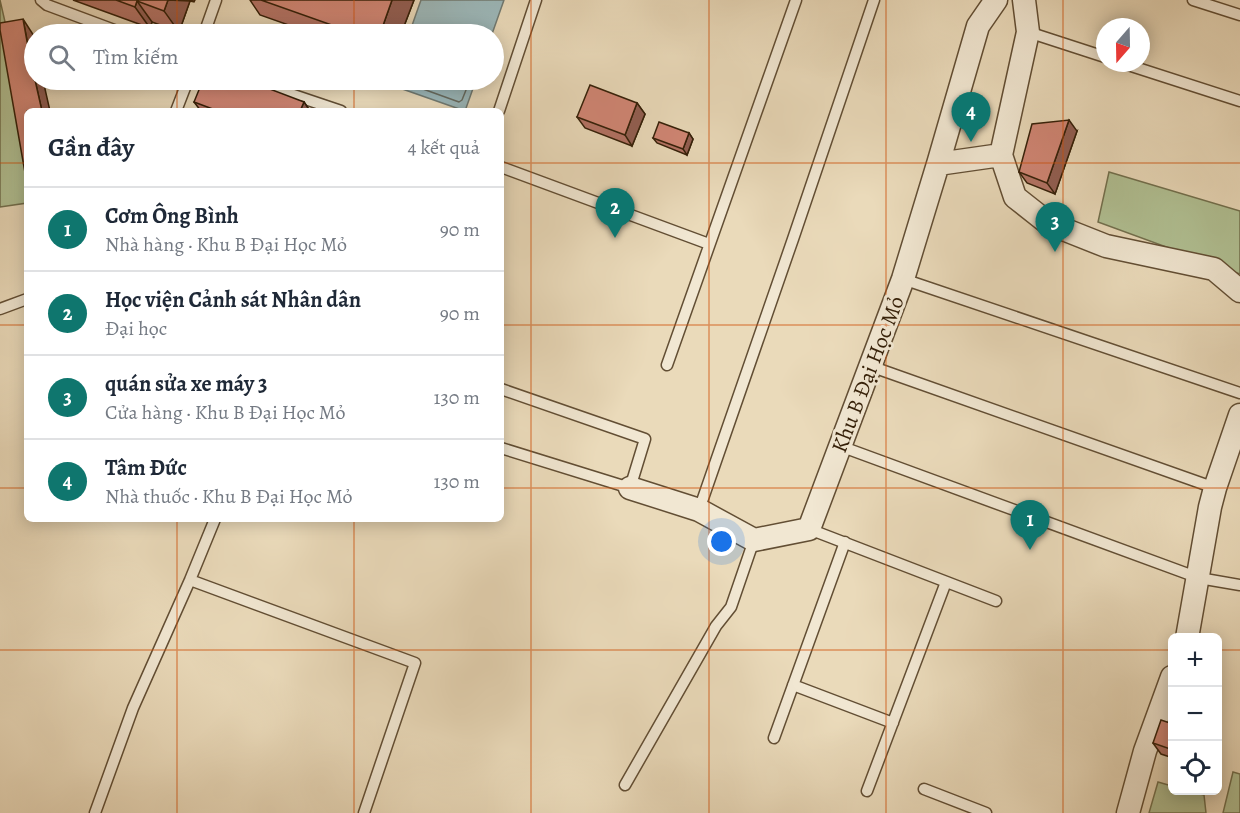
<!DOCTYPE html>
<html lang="vi">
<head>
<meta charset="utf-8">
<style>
	:root { --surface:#fff; --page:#f2f2f3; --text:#1f2937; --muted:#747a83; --line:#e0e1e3; --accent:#0f766e }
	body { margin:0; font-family:Alegreya,serif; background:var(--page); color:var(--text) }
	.controls { position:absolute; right:18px; bottom:18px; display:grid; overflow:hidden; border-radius:9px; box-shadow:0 3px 15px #0003 }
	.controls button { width:54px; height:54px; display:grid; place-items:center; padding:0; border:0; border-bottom:2px solid var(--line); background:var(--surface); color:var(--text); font:30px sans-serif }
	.compass { position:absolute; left:1096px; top:18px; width:54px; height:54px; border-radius:50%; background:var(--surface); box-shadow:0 3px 15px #0003; rotate:200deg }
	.you { position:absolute; left:722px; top:542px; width:21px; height:21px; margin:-15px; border:4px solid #fff; border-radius:50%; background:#1a73e8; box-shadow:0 0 0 9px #1a73e833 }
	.badge { display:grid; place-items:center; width:39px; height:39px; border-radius:50%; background:var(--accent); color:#fff; font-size:20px; font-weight:700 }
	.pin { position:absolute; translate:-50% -50px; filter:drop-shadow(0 2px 3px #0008) }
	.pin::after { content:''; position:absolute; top:32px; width:21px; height:18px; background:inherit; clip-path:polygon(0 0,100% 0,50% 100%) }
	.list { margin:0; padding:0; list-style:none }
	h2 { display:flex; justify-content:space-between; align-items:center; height:78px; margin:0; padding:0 24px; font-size:26px }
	h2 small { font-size:20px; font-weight:400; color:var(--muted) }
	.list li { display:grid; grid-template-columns:39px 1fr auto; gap:18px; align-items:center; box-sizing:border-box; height:84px; padding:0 24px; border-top:2px solid var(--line) }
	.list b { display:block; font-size:22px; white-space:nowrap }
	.list p { margin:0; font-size:20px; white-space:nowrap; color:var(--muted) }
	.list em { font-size:20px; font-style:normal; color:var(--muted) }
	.icon { flex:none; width:33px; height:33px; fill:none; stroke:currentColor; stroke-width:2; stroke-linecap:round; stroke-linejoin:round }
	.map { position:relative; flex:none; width:1240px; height:813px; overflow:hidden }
	.search { position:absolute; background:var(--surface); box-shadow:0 3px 15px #0003; left:24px; top:24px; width:480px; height:66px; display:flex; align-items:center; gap:15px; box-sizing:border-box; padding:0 21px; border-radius:33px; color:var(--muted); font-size:22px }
	.panel { position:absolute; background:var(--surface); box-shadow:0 3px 15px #0003; left:24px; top:108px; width:480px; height:414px; border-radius:9px }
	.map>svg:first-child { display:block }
</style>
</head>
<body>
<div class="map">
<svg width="1240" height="813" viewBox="0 0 1240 813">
	<rect width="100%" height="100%" fill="#eadaba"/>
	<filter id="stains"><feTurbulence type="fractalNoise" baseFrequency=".00333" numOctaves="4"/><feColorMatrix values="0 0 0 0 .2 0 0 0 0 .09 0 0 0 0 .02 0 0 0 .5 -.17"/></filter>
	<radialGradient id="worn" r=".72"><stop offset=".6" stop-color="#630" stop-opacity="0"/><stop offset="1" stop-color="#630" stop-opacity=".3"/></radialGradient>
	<!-- green -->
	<path fill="#b1c194" stroke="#72704e" stroke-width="1.5" d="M0,0l8,35 19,117v51l-27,4z
		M1109,172l131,39v63l-142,-52z
		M1233,772l7,2v39h-17z
		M1158,782l14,4v4l16,1 16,4 2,18h-57z"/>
	<!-- water -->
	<path fill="#9cb8ba" stroke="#727b73" stroke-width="1.5" d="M421,0h83l-12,34h-83z
		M393,80h83l-11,31 -74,-26z"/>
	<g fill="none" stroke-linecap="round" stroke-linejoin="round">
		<!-- shore -->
		<path stroke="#686c61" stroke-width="1.5" d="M398,80l61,22 3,-2 8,-20"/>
		<defs>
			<path id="service" d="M41,0l6,5 78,29
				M1193,0l47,15
				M1028,32l77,25
				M204,34l12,-34
				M1122,63l118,38
				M249,80l92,31
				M176,111l12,-31
				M499,111l37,-111
				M501,167l208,77
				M903,279l337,114
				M0,309l27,-10
				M667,365l129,-365
				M870,366l345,122
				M501,389l144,50 -15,49 -129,-40
				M840,446l359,132 41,7
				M699,510l94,-271 81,-239
				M809,529l187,72
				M190,580l225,83 -51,150
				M793,685l100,38
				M774,738l71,-196
				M625,785l91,-159 15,-19 23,-67
				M924,789l62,24
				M867,791l79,-209
				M95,813l38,-105 57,-128 25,-61"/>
			<path id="minor" d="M996,0l-18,26 -40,138 63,-9 14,42 33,26 58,23 108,23 26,22
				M1001,155l27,-123 -4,-32
				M630,488l69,22 55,30 55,-11 94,-250 35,-115
				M1187,638l23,-131 5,-19 25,-73
				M1128,813l17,-62 27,-74"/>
		</defs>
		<!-- service casing -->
		<use href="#service" stroke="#624e34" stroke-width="13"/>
		<!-- minor casing -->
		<use href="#minor" stroke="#624e34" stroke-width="25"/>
		<!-- service -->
		<use href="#service" stroke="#f1e7d2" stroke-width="10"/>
		<!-- minor -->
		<use href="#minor" stroke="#f1e7d2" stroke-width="22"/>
	</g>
	<!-- wall -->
	<path fill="#b47365" stroke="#341f08" stroke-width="1.5" d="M73,0h122l-1,2 -4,-1 -11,31 -27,-10 -2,6z
		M250,0h164l-13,34h-87l-54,-19z
		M240,86l64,16 6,9h-109l-7,-9z
		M637,103l8,11 -13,32 -47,-18 -8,-11z
		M1077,131l-22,63 -28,-11 -8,-11z
		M689,133l4,6 -6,16 -30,-12 -4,-5z
		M1173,724v34l-12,-4 -8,-11z"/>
	<!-- shaded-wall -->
	<path fill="#925e52" stroke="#341f08" stroke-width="1.5" d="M168,0l22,1 -11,31 -15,-21z
		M392,0h22l-13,34h-21z
		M137,1l15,21 -2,6 -15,-21z
		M23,19l11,17v40z
		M35,80h8l7,31h-8z
		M304,102l6,9h-10z
		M637,103l8,11 -13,32 -7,-11z
		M1069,120l8,11 -22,63 -8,-11z
		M689,133l4,6 -6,16 -4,-6z"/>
	<!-- building -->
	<path fill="#d18675" stroke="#341f08" stroke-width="1.5" d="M116,0h52l-4,11 -27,-10 -2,6z
		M261,0h131l-12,34h-23z
		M23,19l11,61h1l7,31h-15v73l-27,-154v-7z
		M203,80h21l16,6 3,-6h3l58,22 -4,9h-82l-24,-9z
		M590,85l47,18 -12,32 -48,-18z
		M1069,120l-22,63 -28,-11 13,-48z
		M659,122l30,11 -6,16 -30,-11z
		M1161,720l12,4v26l-20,-7z"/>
	<!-- grid -->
	<path fill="none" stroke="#cd500b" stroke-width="1.5" stroke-opacity="0.55" d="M177,0v34M354,0v34M531,0v813M709,0v813M886,0v813M1063,0v813M177,80v31M354,80v31M0,163h27M501,163h739M0,325h27M501,325h739M0,488h27M501,488h739M177,519v294M354,519v294M0,650h1172M1218,650h22"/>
	<g text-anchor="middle" stroke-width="6" stroke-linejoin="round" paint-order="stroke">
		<!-- street labels -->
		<g font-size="22" fill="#341f08" stroke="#f1e7d2">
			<text transform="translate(867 374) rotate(-69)" y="8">Khu B Đại Học Mỏ</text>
		</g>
	</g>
	<rect width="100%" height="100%" filter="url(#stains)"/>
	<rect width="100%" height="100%" fill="url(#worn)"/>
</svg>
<div class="controls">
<button>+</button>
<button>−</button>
<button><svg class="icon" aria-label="locate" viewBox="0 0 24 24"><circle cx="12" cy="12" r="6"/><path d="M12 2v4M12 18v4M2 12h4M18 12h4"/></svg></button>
</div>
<svg class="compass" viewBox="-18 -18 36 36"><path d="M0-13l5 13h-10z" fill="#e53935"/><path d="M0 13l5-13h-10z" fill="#747a83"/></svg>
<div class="you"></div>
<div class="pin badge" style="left:1030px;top:550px">1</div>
<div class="pin badge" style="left:615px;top:238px">2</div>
<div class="pin badge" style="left:1055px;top:252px">3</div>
<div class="pin badge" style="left:971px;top:142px">4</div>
<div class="search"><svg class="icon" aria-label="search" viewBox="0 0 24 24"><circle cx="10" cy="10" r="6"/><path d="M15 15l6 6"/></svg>Tìm kiếm</div>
<section class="panel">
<h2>Gần đây<small>4 kết quả</small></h2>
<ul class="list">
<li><span class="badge">1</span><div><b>Cơm Ông Bình</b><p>Nhà hàng · Khu B Đại Học Mỏ</p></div><em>90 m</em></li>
<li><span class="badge">2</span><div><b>Học viện Cảnh sát Nhân dân</b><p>Đại học</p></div><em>90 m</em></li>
<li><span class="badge">3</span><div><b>quán sửa xe máy 3</b><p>Cửa hàng · Khu B Đại Học Mỏ</p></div><em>130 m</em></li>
<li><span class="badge">4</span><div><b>Tâm Đức</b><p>Nhà thuốc · Khu B Đại Học Mỏ</p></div><em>130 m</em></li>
</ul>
</section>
</div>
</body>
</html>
